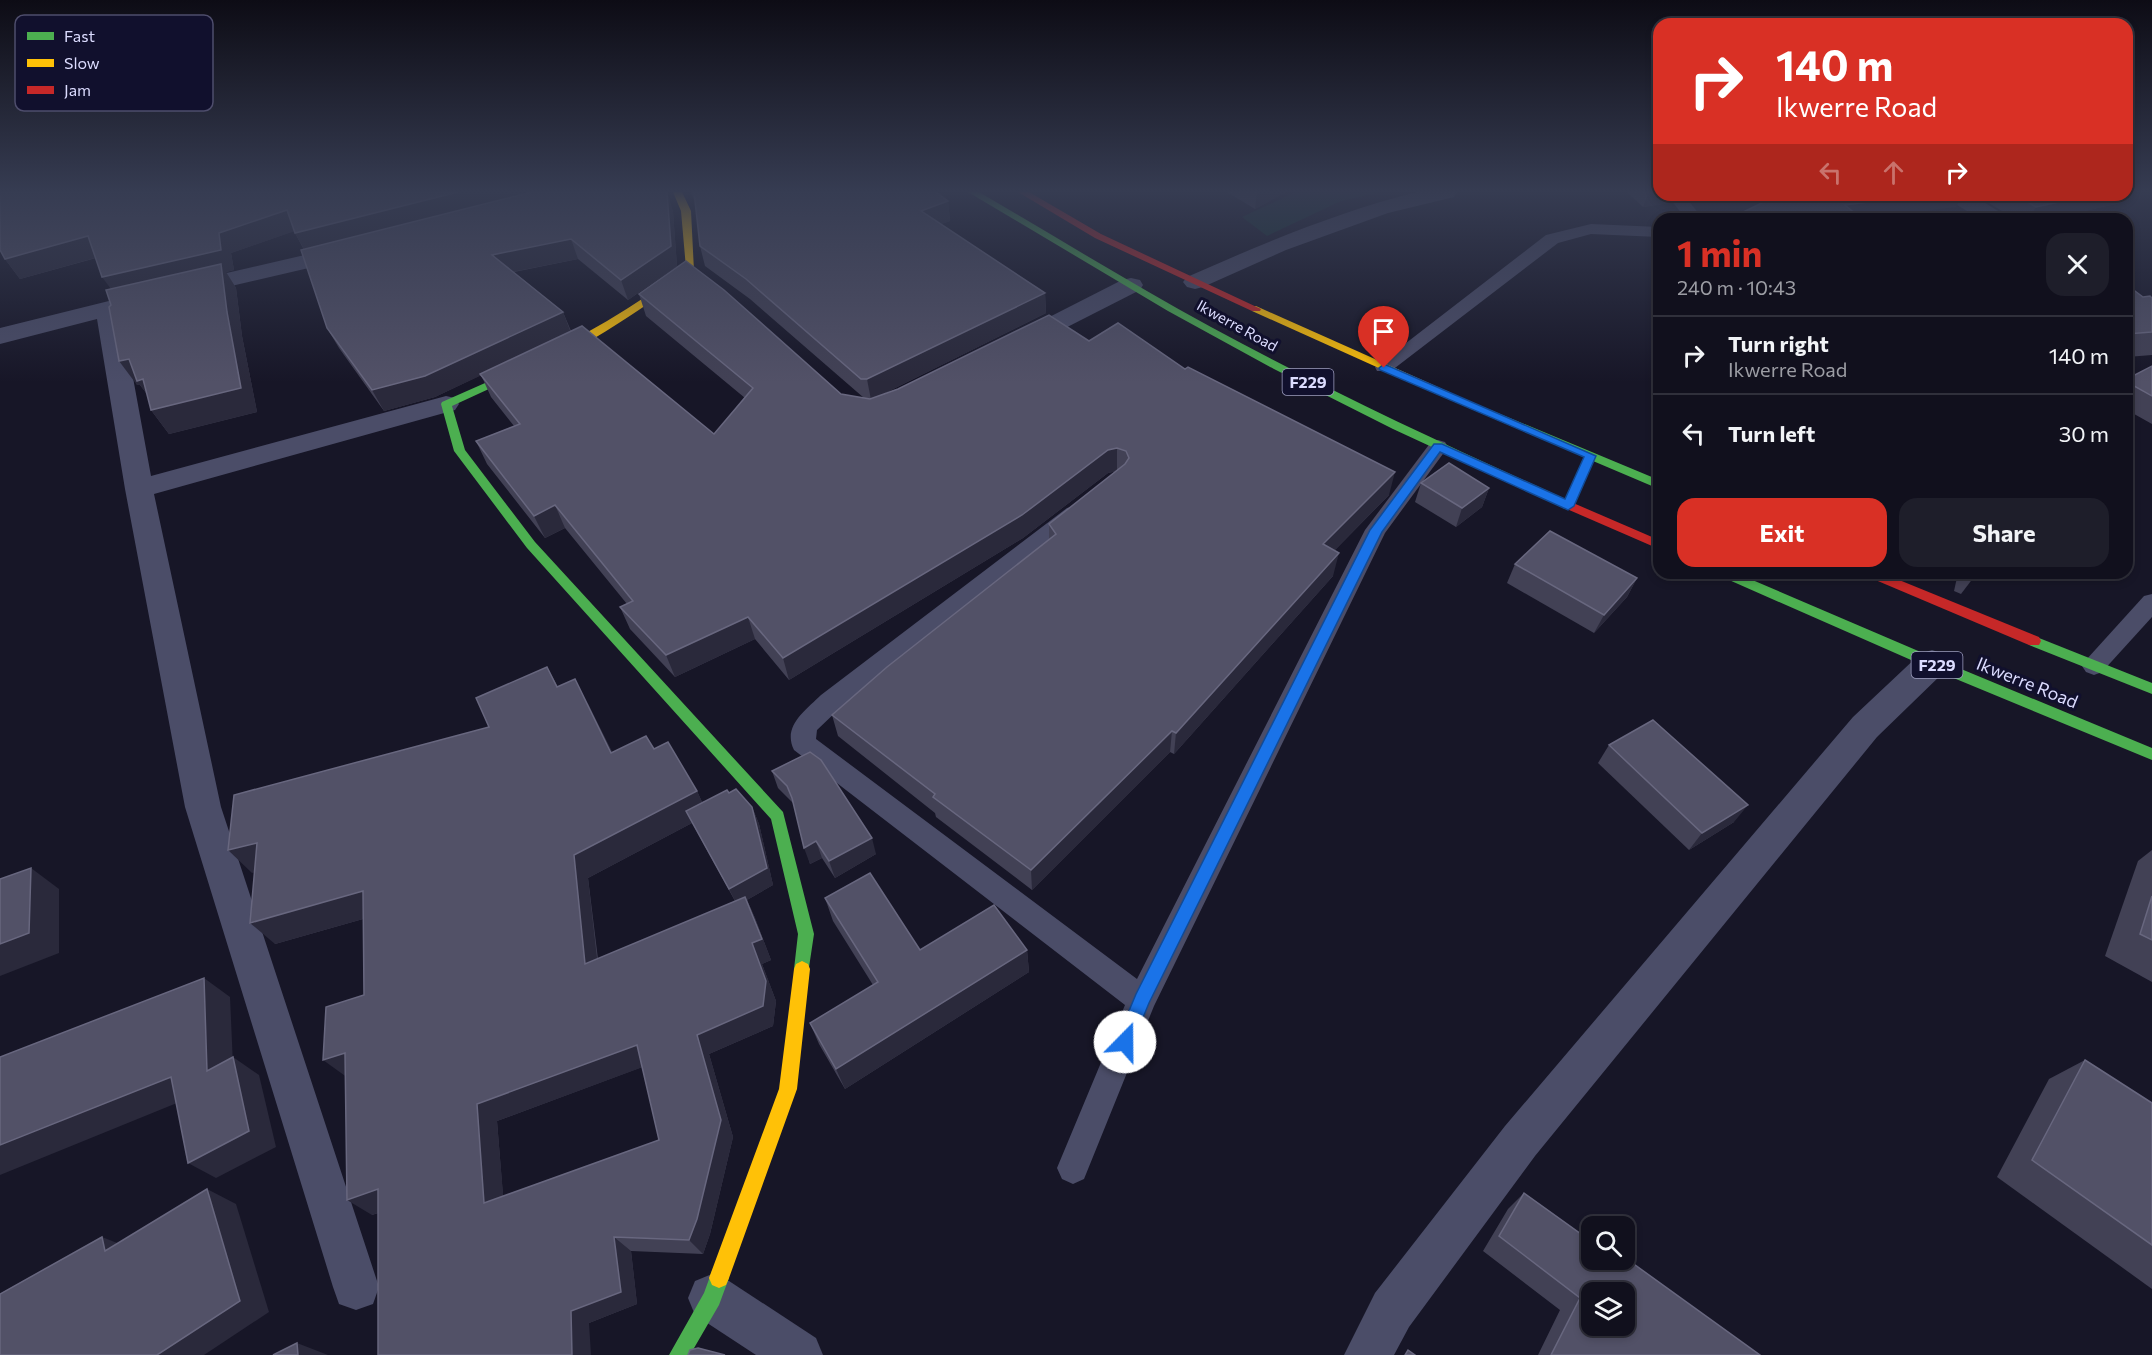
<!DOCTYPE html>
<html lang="en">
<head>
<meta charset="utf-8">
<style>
	:root { --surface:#11101d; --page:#1e1e2a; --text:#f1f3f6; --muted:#9c9da4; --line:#30303b; --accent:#d93025 }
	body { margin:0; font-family:Commissioner,sans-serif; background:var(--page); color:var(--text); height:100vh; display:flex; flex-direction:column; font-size:22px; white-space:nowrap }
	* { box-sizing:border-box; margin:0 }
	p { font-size:20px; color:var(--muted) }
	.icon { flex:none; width:33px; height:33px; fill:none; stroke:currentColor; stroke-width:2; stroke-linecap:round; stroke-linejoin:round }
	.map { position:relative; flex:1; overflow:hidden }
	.sheet { position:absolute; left:1653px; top:213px; width:480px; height:366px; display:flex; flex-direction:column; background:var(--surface); border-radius:18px; box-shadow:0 3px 9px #0003,0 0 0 2px var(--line) }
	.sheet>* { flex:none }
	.hud { position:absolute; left:1653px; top:18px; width:480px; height:183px; border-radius:18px; box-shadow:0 3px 9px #0003,0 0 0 2px var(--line); background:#d93025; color:#fff; overflow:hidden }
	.controls { position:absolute; left:1581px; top:1216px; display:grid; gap:12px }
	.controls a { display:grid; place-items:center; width:54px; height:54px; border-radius:12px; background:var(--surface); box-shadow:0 3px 9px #0003,0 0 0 2px var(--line); font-size:30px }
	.pin { position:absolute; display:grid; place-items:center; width:51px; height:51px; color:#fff; margin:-62px -26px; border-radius:50% 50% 50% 0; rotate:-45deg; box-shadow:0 0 6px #0007 }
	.pin .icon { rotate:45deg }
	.me { position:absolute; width:66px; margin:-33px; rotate:22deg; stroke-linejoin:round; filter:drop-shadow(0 0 4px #0008) }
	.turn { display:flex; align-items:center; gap:21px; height:126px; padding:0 24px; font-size:27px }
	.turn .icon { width:78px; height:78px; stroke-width:2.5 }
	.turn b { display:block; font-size:42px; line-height:51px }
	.lanes { display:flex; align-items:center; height:57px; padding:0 24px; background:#0003; justify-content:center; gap:30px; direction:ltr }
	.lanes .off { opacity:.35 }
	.round { display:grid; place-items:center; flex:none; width:63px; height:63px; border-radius:18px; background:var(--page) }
	.headline { display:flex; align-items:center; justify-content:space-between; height:102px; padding:0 24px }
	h1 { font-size:36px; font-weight:700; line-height:45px; color:var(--accent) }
	.cta { display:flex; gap:12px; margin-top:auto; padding:12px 24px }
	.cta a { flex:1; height:69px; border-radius:18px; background:var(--accent); color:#fff; font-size:24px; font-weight:700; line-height:69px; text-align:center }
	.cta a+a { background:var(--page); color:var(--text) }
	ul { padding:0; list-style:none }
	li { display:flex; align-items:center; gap:18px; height:78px; padding:0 24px; border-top:2px solid var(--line) }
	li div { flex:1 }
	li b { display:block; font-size:22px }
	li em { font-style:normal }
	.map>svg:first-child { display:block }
</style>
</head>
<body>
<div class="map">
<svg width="2152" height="1355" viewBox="0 0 2152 1355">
	<rect width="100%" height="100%" fill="#171627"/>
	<path fill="#133331" d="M1296 192H1380L1341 201 1267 236 1242 217Z"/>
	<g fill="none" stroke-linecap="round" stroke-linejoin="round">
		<g fill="#4b4d68" fill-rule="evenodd">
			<path d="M1667 195H1684L1703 219H1686Z"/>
			<path d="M1591 224 1659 227V237L1591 234 1558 243 1391 371H1377L1375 367 1546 235Z"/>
			<path d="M1438 440 1445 442 1448 447 1385 533 1154 1006 1084 1179 1073 1184 1062 1179 1057 1168 1125 1005 794 750C782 726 806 710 821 695L1067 508 1075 506 1083 508 1086 513 1083 518 839 709 817 730 816 739 1137 979 1365 530 1431 442Z"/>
			<path d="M2152 594V617L2102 672 2094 675 2086 672 2082 666 2086 660 2144 596Z"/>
		</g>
		<g fill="#4b4d68" fill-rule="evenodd">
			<path d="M1417 192H1457L1454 197 1388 213 1286 250 1203 287 1195 289 1187 287 1183 282 1187 277C1262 244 1337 212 1417 192Z"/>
			<path d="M1946 195H1972L2003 214 2006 219H1980L1949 200Z"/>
			<path d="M348 245 356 247 360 252 356 257 188 296 179 294 176 289 179 284Z"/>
			<path d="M1131 278 1140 280 1143 285 1140 290 1028 347 1019 350 1010 347 1006 342 1010 337 1122 280Z"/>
			<path d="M129 296 138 298 141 303 138 308 121 312 151 476 446 396 455 398 459 404 455 410 154 494 221 807 379 1287 373 1304 356 1310 339 1304 333 1287 185 807 125 489 97 319 0 344V328Z"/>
			<path d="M1932 650 1944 654 1948 663 1944 672 1877 737 1535 1156 1409 1327 1394 1355H1344L1375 1293 1505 1126 1853 717 1920 654Z"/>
			<path d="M712 1274 729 1281 816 1338 823 1355H756L695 1315 688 1298 695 1281Z"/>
		</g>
		<g fill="#4caf50" fill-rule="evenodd">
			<path d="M968 192H979C1056 237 1132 284 1211 327 1325 389 1443 444 1561 497L1563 500 1557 504 1553 503 1393 429 1274 369 1168 311Z"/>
			<path d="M526 365 530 366V370L452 406 465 450 535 542 783 812 814 934 808 974 802 977 796 974 794 969 798 934 771 819 527 548 454 451 441 404 442 402Z"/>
			<path d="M1445 391 1659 480V489L1593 461 1572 509H1564L1562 506 1584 457 1441 396V392Z"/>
			<path d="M1718 573H1736L1937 659 2152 748V760L1927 667 1720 576Z"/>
			<path d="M2034 636 2152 683V694L2029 645 2027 641 2029 637Z"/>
			<path d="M719 1268 726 1271 729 1278 719 1305 690 1355H669L704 1293 712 1271Z"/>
		</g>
		<g fill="#ffc107" fill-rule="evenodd">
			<path d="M673 192H682L691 211 694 271C670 290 548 375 522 370V366C580 338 635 307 686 268L681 211Z"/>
			<path d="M1256 306 1449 392 1450 394 1445 397 1441 396 1252 311V307Z"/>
			<path d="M802 961 808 964 810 969 797 1089 729 1278 726 1285 719 1288 712 1285 709 1278 779 1089 794 969 796 964Z"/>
		</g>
		<g fill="#c62828" fill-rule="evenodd">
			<path d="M1018 192H1029L1101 234 1261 309 1260 311H1252L1095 238Z"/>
			<path d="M1557 496 1659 540V549L1553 503 1551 500 1553 497Z"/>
			<path d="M1864 573H1882L2039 637 2041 641 2039 645H2029L1866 576Z"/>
		</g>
	</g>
	<g fill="#424155" fill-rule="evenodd">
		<path d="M667 192 673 212 677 266 628 300 578 259 514 272 563 312 571 331 714 434 745 398 646 316 639 294 841 394 864 398 750 299 705 266 700 246 695 202 691 192H936L948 201 950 221 941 224 1045 293 1046 313 875 398 1089 341 1185 369 1389 495 1334 551 1333 576 1174 754 1170 752 1032 890 936 817 935 813 838 736 832 715 1049 540V524L1117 471 1108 473 1023 538 789 680 755 639 675 677 630 629 620 607 627 604 565 528 545 538 487 464 476 441 514 426 491 397 481 375 435 397 384 411 339 348 327 328 304 250 294 231 231 253 234 270 226 272 236 288 242 336 257 412 169 434 151 410 147 394 140 385H137L111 305V289L96 258 20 279 5 259Z"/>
		<path d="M1227 192H1286L1255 209Z"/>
		<path d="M1627 192H1659V195H1674L1670 203 1643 207Z"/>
		<path d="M1686 195H1721L1691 200Z"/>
		<path d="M1976 195H2126L2120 203 2050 219H2015Z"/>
		<path d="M2127 285 2143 297 2152 298V355L2127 357Z"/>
		<path d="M2152 366V424L2127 410V379Z"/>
		<path d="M1421 483 1489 488 1482 507 1456 527 1415 502Z"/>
		<path d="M1515 564 1637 578 1627 597 1594 633 1507 583Z"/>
		<path d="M1958 573H1977L1961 594 1954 591Z"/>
		<path d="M547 667 558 687 588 704 612 752 654 749 697 791 702 802 729 793 752 807 759 824 773 885 747 900 755 918 771 960 762 964 776 1001 773 1026 709 1054 733 1137 710 1234 703 1254 631 1251 637 1304 589 1323 378 1213 372 1215 364 995 363 919 275 944 254 872 252 873 489 727ZM692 823 735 901 598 959 588 878ZM642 1067 659 1140 503 1196 497 1121Z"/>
		<path d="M1609 745 1734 822 1689 850 1598 763Z"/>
		<path d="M772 771 876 854 835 878 822 858 810 864 795 808 793 803 778 788Z"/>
		<path d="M2152 850V982L2105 956 2138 861Z"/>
		<path d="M825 898 920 950H1027L1029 972 845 1089 819 1044 810 1023 873 985 833 921Z"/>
		<path d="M2085 1060 2152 1103V1289L1997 1177 2049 1079Z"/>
		<path d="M1524 1193 1592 1260 1760 1355H1538L1560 1310 1483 1251 1508 1209Z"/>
	</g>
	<g fill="#2a293b">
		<path d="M458 192H543L306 253 295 233Z"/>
		<path d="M667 192 673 212 677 266 628 300 621 280Z"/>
		<path d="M1257 192H1286L1255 209Z"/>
		<path d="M1649 192H1659V195H1674L1670 203 1643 207Z"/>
		<path d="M1693 195H1721L1691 200Z"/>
		<path d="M1922 195H1963L1956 207 1861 219 1845 205Z"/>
		<path d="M2091 195H2126L2120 203 2050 219H2028L2036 207Z"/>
		<path d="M948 201 950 221 923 231 921 211Z"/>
		<path d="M287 210 298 230 231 253 234 270 226 272 236 288 242 336 257 412 169 434 151 410 241 388 117 297 102 277 219 233Z"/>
		<path d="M88 236 102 256 20 279 5 259Z"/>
		<path d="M571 239 578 259 501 274 492 255Z"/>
		<path d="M1045 293 1046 313 871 400 867 379Z"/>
		<path d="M563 312 571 333 435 397 384 411 372 390Z"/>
		<path d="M129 359 146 383 155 405 140 385H137L119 361Z"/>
		<path d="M1117 448V471L1108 473 1023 538 789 680 783 658 1108 450Z"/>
		<path d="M1395 472 1389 495 1318 567 1323 544Z"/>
		<path d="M1489 488 1482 507 1456 527 1462 508Z"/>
		<path d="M555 505 565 528 545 538 534 516Z"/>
		<path d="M1339 553 1333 576 1174 754 1176 733Z"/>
		<path d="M1637 578 1627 597 1594 633 1604 615Z"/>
		<path d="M748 617 755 639 675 677 666 655Z"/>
		<path d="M575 679 588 704 624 776 611 753Z"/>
		<path d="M1172 731 1170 752 1032 890 1031 870Z"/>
		<path d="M697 791 708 815 686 811 692 823 588 878 600 985 585 964 574 855Z"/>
		<path d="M1748 805 1734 822 1689 850 1702 833Z"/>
		<path d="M752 807 759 824 773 885 747 900 755 918 771 960 762 964 776 1001 773 1026 709 1054 733 1137 710 1234 703 1254 689 1240 697 1035 737 905 729 889Z"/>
		<path d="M872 838 876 854 835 878 829 861Z"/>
		<path d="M816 841 822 858 810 864 804 848Z"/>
		<path d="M257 843 280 865 252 873 228 850Z"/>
		<path d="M31 868 59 889V953L0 976V944Z"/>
		<path d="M363 891 384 913 275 944 250 923Z"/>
		<path d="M1027 950 1029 972 845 1089 836 1069Z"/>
		<path d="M204 978 230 997 234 1088 207 1071Z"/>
		<path d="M637 1045 651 1064 497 1121 505 1218 484 1203 477 1104Z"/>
		<path d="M345 1053 348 1078 323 1060Z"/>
		<path d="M233 1057 259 1075 276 1147 216 1178 188 1163Z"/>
		<path d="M171 1077 199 1094 0 1175V1145Z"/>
		<path d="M207 1189 236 1204 269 1312 204 1355H157Z"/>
		<path d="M378 1189 402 1204 372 1215 347 1200Z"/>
		<path d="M102 1237 135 1250 105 1251Z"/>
		<path d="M614 1237 631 1251 637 1304 589 1323 591 1355H572L571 1311Z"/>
		<path d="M297 1343 328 1355H298Z"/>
	</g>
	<g fill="#525167" stroke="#68677f" stroke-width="1.5" fill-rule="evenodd">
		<path d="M0 192H458L295 233 287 210 219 233 221 250 102 277 88 236 5 259 0 250Z"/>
		<path d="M532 192H667L671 246 621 280 571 239 492 255 563 312 425 376 372 390 327 328 301 250Z"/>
		<path d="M694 192H936L948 201 921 211 1045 293 867 379H861L746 279 700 246Z"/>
		<path d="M1778 195H1922L1845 205 1862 219H1729Z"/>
		<path d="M2016 195H2091L2036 207Z"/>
		<path d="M686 261 724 290 841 394 870 399 898 389 1049 315 1089 341 1118 323 1185 369 1188 367 1395 472 1323 544 1339 553 1176 733 1172 731 1031 870 933 797 935 794 832 715 887 667 1056 534 1049 524 1125 464 1129 458 1126 451 1117 448 1108 450 1022 515 783 658 748 617 666 655 620 607 633 601 555 505 534 516 476 441 520 424 480 374 582 326 714 434 753 388 639 294Z"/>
		<path d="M221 264 227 312 241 388 151 410 143 379 137 381 129 359 119 361 109 307 111 305 106 290Z"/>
		<path d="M2127 285 2143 297 2150 296 2152 298V332L2127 334Z"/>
		<path d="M2152 366V396L2127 382V379Z"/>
		<path d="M1449 463 1489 488 1462 508 1421 483Z"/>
		<path d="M1550 531 1637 578 1604 615 1515 564Z"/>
		<path d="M1968 573H1977L1974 578 1967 575Z"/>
		<path d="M547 667 557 687 575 679 611 753 646 736 654 749 668 742 697 791 574 855 585 964 745 897 762 939 752 943 766 981 763 1006 697 1035 721 1120 697 1219 689 1240 614 1237 621 1292 571 1311 572 1355H378V1189L347 1200 345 1053 323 1060 326 1007 364 995 363 891 250 923 257 843 228 850 234 795 489 727 476 698ZM637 1045 659 1140 484 1203 477 1104Z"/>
		<path d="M1653 720 1748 805 1702 833 1609 745Z"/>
		<path d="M810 752 821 760 872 838 829 861 816 841 804 848 792 798 787 786 772 771Z"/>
		<path d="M736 789 752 807 767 868 729 889 686 811 727 790 729 793Z"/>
		<path d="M31 868 29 933 0 944V879Z"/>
		<path d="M870 873 920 950 994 905 1027 950 836 1069 810 1023 878 982 825 898Z"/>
		<path d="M2152 896V940L2140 934Z"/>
		<path d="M204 978 207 1071 233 1057 249 1131 188 1163 171 1077 0 1145V1057Z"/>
		<path d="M2085 1060 2152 1103V1245L2032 1160Z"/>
		<path d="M207 1189 240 1301 157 1355H0V1294L102 1237 105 1251Z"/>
		<path d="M1524 1193 1592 1242V1260H1624V1257L1760 1355H1551L1580 1298 1499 1236ZM1592 1293H1624V1326H1592Z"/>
		<path d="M297 1343 298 1355H273Z"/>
		<path d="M698 1348 725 1355H688L690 1350Z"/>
		<path d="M1408 1350 1415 1355H1405Z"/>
	</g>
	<linearGradient id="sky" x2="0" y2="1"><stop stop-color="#0d0c15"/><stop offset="0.5" stop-color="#363c52"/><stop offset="1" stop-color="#363c52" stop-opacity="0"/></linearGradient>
	<rect width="2152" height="382" fill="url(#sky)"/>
	<path fill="#1a73e8" stroke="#114b97" stroke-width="1.5" d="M1384 364 1596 456 1574 506 1568 510 1440 452 1382 532 1149 1003 1131 1047 1125 1050 1119 1047 1116 1042 1136 994 1370 530 1434 444H1442L1565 499 1584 457 1380 370 1379 368Z"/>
	<g text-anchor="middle" stroke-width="6" stroke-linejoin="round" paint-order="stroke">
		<g font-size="15" fill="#dcdcff" stroke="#11102d">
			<text transform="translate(1237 326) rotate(29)" y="5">Ikwerre Road</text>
		</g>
		<g fill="#11102d" stroke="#9f9fc0" stroke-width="1.5">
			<rect x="1282.5" y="369" width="51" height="26" rx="4.5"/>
			<rect x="1911.5" y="652" width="51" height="26" rx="4.5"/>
		</g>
		<g font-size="16" font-weight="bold" fill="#dcdcff">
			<text x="1308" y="388">F229</text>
			<text x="1937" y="671">F229</text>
		</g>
		<g font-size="18" fill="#dcdcff" stroke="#11102d">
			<text transform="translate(2027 683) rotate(22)" y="6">Ikwerre Road</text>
		</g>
	</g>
	<rect x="15" y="15" width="198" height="96" rx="9" fill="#11102d" stroke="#4e4d6c" stroke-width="1.5"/>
	<rect x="27" y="32" width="27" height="8" fill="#4caf50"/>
	<rect x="27" y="59" width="27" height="8" fill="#ffc107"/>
	<rect x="27" y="86" width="27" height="8" fill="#c62828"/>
	<g font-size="16" fill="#dcdcff">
		<text x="64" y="42">Fast</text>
		<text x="64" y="69">Slow</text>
		<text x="64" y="96">Jam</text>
	</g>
</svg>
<div class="controls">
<a><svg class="icon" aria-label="search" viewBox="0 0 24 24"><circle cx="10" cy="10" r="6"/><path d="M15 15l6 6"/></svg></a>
<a><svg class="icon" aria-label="layers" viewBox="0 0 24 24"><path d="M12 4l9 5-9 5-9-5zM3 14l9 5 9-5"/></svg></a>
</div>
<div class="pin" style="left:1384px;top:368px;background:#d93025"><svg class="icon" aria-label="arrive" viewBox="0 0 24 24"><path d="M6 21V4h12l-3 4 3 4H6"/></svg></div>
<svg class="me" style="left:1125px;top:1042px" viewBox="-20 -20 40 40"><circle r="19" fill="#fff"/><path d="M0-13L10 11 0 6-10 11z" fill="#1a73e8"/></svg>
<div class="hud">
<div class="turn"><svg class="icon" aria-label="right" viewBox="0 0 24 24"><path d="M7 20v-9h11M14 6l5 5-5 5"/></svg><div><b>140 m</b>Ikwerre Road</div></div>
<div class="lanes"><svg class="icon off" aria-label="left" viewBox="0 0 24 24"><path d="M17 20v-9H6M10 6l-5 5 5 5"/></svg><svg class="icon off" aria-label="ahead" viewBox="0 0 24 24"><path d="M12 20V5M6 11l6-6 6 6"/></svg><svg class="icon" aria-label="right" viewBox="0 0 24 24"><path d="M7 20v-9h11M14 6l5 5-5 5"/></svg></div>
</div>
<section class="sheet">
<div class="headline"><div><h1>1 min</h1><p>240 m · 10:43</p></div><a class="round"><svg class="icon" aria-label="close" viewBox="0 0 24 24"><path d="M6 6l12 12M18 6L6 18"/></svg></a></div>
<ul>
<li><svg class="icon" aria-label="right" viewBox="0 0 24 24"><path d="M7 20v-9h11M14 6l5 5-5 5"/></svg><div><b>Turn right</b><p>Ikwerre Road</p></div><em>140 m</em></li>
<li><svg class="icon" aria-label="left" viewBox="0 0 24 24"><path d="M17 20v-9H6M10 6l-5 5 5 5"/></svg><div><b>Turn left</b></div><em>30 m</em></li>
</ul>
<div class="cta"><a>Exit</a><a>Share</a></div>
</section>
</div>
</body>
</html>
